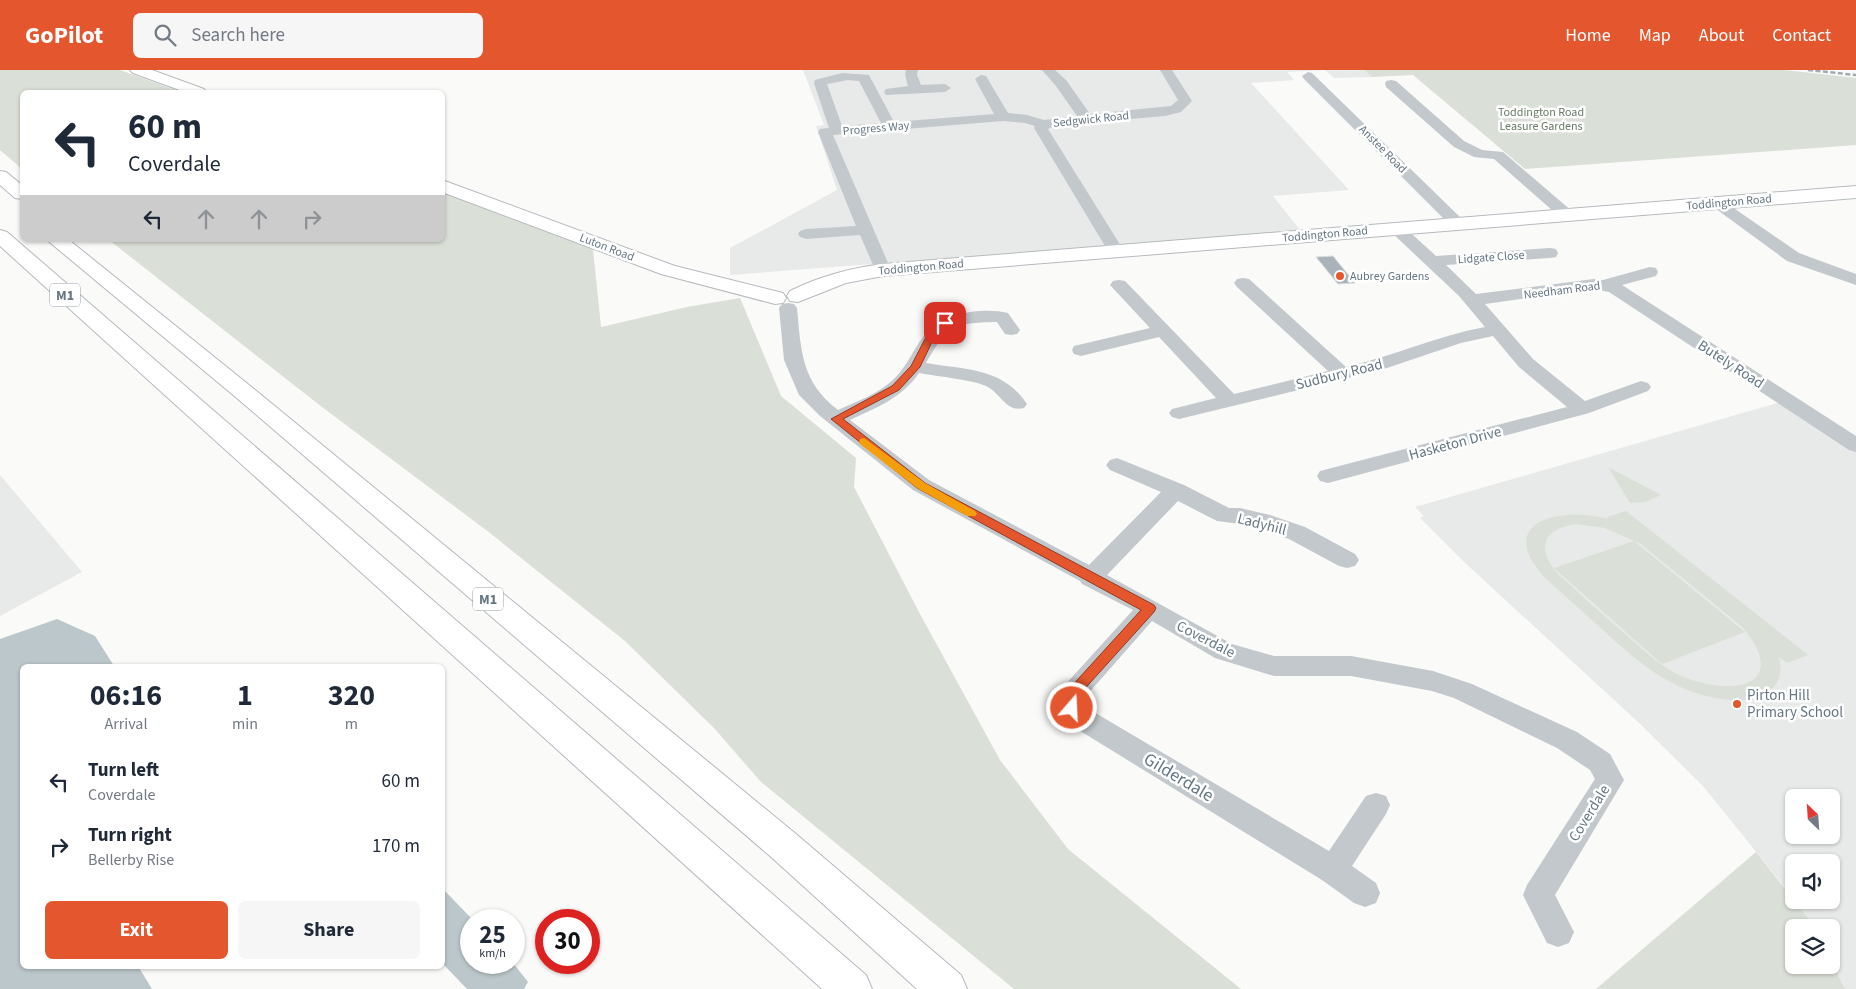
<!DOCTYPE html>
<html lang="en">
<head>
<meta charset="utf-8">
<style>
	:root { --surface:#fff; --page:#f6f6f7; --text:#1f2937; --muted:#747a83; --accent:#e4572e }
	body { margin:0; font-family:"Source Sans 3",sans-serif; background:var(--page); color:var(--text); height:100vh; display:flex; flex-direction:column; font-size:19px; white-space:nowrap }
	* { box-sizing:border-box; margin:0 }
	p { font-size:16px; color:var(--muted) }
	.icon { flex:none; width:28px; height:28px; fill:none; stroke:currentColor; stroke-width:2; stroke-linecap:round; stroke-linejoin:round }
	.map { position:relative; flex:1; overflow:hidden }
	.details { position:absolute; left:20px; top:594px; width:425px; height:305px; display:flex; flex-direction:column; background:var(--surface); border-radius:8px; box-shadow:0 1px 4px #0004 }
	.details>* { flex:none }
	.hud { position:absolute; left:20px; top:20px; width:425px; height:152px; border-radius:8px; box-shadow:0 1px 4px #0004; background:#fff; color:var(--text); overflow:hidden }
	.needle { width:32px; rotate:335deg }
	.tools { position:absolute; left:1785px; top:719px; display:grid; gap:10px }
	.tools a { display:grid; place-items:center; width:55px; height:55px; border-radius:8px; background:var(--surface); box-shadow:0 1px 4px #0004; font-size:25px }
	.speed { position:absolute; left:460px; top:839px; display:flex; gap:10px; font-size:25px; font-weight:700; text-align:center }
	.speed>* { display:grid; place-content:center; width:65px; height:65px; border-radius:50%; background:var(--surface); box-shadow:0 1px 4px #0004; line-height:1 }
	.speed small { font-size:12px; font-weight:400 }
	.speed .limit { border:8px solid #d22; background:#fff; color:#111 }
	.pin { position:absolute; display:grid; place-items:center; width:42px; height:42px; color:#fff; margin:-21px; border-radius:10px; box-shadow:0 2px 8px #0006 }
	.me { position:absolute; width:55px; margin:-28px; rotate:19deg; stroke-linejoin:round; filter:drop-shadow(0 0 4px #0008) }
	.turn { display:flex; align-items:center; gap:18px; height:105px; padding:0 25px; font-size:22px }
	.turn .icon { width:65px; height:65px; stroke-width:2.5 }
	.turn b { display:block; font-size:35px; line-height:42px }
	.lanes { display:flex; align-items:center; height:48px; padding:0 25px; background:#0003; justify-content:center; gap:25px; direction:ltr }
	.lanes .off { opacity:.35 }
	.eta { display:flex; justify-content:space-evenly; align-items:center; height:85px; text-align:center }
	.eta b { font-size:30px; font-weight:700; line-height:35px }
	.button { display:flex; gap:10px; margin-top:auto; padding:10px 25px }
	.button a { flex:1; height:58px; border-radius:8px; background:var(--accent); color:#fff; font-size:20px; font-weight:700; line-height:58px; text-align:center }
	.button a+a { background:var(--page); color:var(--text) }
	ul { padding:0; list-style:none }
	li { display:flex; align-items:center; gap:15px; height:65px; padding:0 25px }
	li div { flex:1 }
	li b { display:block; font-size:19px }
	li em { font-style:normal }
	header { display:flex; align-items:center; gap:30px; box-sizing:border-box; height:70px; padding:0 25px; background:var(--accent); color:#fff }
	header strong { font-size:24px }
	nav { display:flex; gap:28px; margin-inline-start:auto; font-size:18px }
	.search { width:350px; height:45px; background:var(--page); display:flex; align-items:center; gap:12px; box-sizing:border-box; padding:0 18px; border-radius:8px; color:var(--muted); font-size:19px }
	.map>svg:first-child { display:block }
</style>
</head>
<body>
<header>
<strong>GoPilot</strong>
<div class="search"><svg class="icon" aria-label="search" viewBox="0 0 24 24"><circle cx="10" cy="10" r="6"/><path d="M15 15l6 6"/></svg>Search here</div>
<nav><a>Home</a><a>Map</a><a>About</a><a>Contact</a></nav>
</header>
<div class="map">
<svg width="1856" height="919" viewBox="0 0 1856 919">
	<rect width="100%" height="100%" fill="#fafaf8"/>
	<g fill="#e8e9e9" fill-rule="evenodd">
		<path d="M803 0H1364L1372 7 1334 8 1325 0 1287 2 1294 10 1251 13 1349 120 1273 126 1301 161 730 205V178L837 120 816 56 824 55Z"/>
		<path d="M1781 332 1856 380V919H1845L1831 890V858L1815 857 1794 830H1831V792H1794V829L1703 716 1637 651 1463 491 1420 448 1424 446 1415 437ZM1794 728H1831V765H1794Z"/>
		<path d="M0 405 82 502 0 546Z"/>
	</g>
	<g fill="#dadfd7" fill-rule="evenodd">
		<path d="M0 0H120L181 22H22V99L0 80Z"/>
		<path d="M1364 0H1785L1856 8V75L1525 99 1413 5 1372 7Z"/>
		<path d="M443 122 593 179 601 257 687 237 740 228 781 326 856 388 854 417 920 544 1000 690 1068 779 1241 919H1014L761 712 714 658 625 571 490 463 322 337 109 170H442Z"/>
		<path d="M1608 397 1661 425 1645 432 1630 433Z"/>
		<path d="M1626 441 1808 585 1787 593 1779 587C1783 603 1779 617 1763 625 1751 631 1736 631 1722 629 1672 622 1639 593 1603 560 1583 542 1563 524 1543 506 1494 449 1564 437 1608 449L1607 447ZM1576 454 1605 458 1641 474 1740 555C1763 578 1776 614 1730 616 1712 617 1691 611 1675 603 1656 593 1640 577 1624 563 1602 544 1581 525 1559 505 1536 480 1541 459 1576 454Z"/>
		<path d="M1634 471 1745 562 1662 594 1554 498Z"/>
		<path d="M1756 782 1815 857 1794 858V895H1831V890L1845 919H1596Z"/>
	</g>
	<g fill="#bbc7cb">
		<path d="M57 549 95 566 114 596H22V896H138L152 919H0V569Z"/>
		<path d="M442 818 473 850 471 892 513 893 528 912 524 919H467L443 894Z"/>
	</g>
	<path fill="#aab3b9" stroke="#dcdcda" d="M1333 186 1355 213 1338 214 1316 187Z"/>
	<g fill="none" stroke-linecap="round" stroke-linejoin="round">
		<g stroke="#b5babe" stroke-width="2">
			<g id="major">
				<path d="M130 0H152L204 19 206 22H185L133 3Z"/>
				<path d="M442 110 675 196 783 223 786 228 783 233 775 234 661 204 442 122Z"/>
				<path d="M1856 116V128L883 206 846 213 798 232 790 231 787 226 790 221C820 206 851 198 883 194Z"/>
			</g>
		</g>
		<g stroke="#b4b9bd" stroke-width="2">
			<g id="highway">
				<path d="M0 101 6 102 22 115V129L15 128 0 115Z"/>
				<path d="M0 160 7 162 866 905 872 919H822L0 176Z"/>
				<path d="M47 170H69L254 319 796 764 961 905 967 919H917L770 786 238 329Z"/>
			</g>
		</g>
		<g fill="#c3c8cc" fill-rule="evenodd">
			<path d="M906 0H918L917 5 921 15 945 14 951 18 945 22 886 25 884 22 886 19 908 16 905 5Z"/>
			<path d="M1042 0H1055L1066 10 1090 44 1171 36 1178 30 1160 0H1172L1192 31 1181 42 1165 46 1054 56 1048 59 1124 181 1122 184H1110L1108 181 1034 58 1035 56 1025 53 1003 51 833 65 891 200 889 204H877L860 165 806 169 800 167 798 164 800 161 806 159 856 156 818 62 820 59 829 58 814 13 815 10 842 3 869 5 894 52 994 44 975 9 981 5 986 6 1008 43 1027 45 1044 50 1077 46 1056 16ZM848 10 859 11 881 53 842 56 827 14Z"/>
			<path d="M1308 2 1312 3 1463 150 1465 153 1463 156H1451L1304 9 1302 6Z"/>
			<path d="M1391 10 1396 11 1464 71 1482 80 1503 82 1573 142 1575 145 1573 148H1561L1494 89 1474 87 1454 77 1386 17 1385 14 1386 11Z"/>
			<path d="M1717 128 1722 130 1799 183 1856 204V215L1787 191 1712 136 1709 133 1712 130Z"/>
			<path d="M1396 153 1402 155 1436 186 1550 178 1556 179 1558 183 1556 187 1550 188 1446 195 1476 224 1594 209 1603 210 1650 197 1656 198 1658 202 1656 206 1622 215 1856 366V382L1849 380 1609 222 1594 219 1485 234 1533 289 1585 331 1641 311 1648 313 1651 317 1648 321 1589 343 1328 413 1320 411 1317 406 1320 401 1567 337 1519 297 1493 266 1461 273 1381 300 1179 349 1172 347 1169 343 1172 339 1216 328 1159 267 1081 286 1074 284 1072 280 1074 276 1150 258 1110 215 1113 211 1119 210 1125 211 1234 324 1328 301 1237 217 1234 213 1237 209 1243 208 1249 209 1346 297C1393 286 1437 266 1485 257L1459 226 1390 161 1388 158 1390 155Z"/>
			<path d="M788 233 794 234 797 238C801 280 801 312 838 340 857 331 879 324 895 308 907 296 913 280 923 267 940 243 982 237 1008 243L1020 260 1017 264 1011 265 1005 264 997 252C953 253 948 255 926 293 966 300 1002 297 1027 334L1024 338C1006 343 1001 323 986 316 973 310 935 306 919 303 902 328 876 338 850 350L929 410 1089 495 1161 422 1110 400 1106 395 1110 390 1117 388 1184 415 1229 438H1240L1270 445 1305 457 1355 484 1359 490 1355 496 1347 498 1339 496 1289 469 1265 460 1240 454 1217 451 1178 431 1107 505 1232 574 1274 586H1351L1433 601 1472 614 1577 662 1610 684 1624 710 1555 825 1574 862 1569 873 1558 877 1547 873 1523 825 1527 815 1595 709 1590 700 1557 678 1454 628 1432 621 1351 606H1274L1215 588 1152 551 1086 626 1085 636 1087 638 1329 781 1366 726 1376 723 1386 726 1390 735 1386 744 1352 796 1376 813 1380 823 1376 833 1365 837 1354 833 1322 810 1069 654C1059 641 1056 630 1064 616L1133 540 1082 514 1080 511 913 420 820 346 799 325 784 290 779 238 782 234Z"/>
		</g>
		<use href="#major" fill="#fff" fill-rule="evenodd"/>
		<use href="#highway" fill="#fff" fill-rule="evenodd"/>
		<path stroke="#a2aab0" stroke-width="2.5" stroke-dasharray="5 2.5" stroke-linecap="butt" d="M1808 0 1856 5"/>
	</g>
	<path fill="#e4572e" stroke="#94391e" d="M942 251H949L950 253 932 272 920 297 899 320 843 349 925 413 1154 535 1156 538 1154 542 1080 624 1077 642 1072 643 1067 642 1065 638 1069 619 1141 540 917 418 831 349 892 316 911 296 925 269Z"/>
	<path fill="#f59e0b" d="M864 368 925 413 975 441 977 444 975 446H967L917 418 860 374 859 372 860 369Z"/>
	<g fill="#e4572e" stroke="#fff" stroke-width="2">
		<circle cx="1340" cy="206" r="5"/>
		<circle cx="1737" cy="634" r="5"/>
	</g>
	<g text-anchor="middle" stroke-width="5" stroke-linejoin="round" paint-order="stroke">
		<g font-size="12" fill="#687a64" stroke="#fff">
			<text x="1541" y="46">Toddington Road<tspan x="1541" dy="14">Leasure Gardens</tspan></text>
		</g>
		<g font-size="12" fill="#657683" stroke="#fff">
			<text transform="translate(1091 49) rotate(-6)" y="4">Sedgwick Road</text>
			<text transform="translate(876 58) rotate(-5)" y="4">Progress Way</text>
			<text transform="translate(1383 79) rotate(45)" y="4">Anstee Road</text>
			<text transform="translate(1729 132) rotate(-5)" y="4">Toddington Road</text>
			<text transform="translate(1325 164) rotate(-5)" y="4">Toddington Road</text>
			<text transform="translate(607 177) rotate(21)" y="4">Luton Road</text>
			<text transform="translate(1491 187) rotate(-4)" y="4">Lidgate Close</text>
			<text transform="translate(921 197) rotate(-5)" y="4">Toddington Road</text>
			<text transform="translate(1562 220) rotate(-7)" y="4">Needham Road</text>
		</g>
		<g font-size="12" fill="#657683" stroke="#fff" text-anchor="start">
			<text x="1350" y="210">Aubrey Gardens</text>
		</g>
		<g fill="#fff" stroke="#939fa8" stroke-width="1">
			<rect x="50" y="213.5" width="30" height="23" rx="4"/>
			<rect x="473" y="517.5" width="30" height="23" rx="4"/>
		</g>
		<g font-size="14" font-weight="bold" fill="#657683">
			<text x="65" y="230">M1</text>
			<text x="488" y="534">M1</text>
		</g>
		<g font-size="15" fill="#657683" stroke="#fff">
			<text transform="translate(1731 294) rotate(33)" y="5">Butely Road</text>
			<text transform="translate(1339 304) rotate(-14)" y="5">Sudbury Road</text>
			<text transform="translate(1455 373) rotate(-15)" y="5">Hasketon Drive</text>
			<text transform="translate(1262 454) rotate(14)" y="5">Ladyhill</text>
			<text transform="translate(1206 569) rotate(27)" y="5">Coverdale</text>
			<text transform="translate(1589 743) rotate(-58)" y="5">Coverdale</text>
		</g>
		<g font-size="15" fill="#657683" stroke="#fff" text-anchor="start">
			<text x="1747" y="630">Pirton Hill<tspan x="1747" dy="17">Primary School</tspan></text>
		</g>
		<g font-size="18" fill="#657683" stroke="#fff">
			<text transform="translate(1179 707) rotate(31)" y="6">Gilderdale</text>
		</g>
	</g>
</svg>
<div class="tools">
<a><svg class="needle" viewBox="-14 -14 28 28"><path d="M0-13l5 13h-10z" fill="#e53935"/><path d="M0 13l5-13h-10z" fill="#747a83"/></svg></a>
<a><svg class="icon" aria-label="sound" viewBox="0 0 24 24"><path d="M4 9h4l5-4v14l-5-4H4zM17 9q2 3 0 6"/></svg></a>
<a><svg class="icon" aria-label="layers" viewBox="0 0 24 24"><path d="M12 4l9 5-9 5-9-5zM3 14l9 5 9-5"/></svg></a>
</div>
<div class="speed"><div>25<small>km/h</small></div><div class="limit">30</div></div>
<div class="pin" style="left:945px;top:253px;background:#d93025"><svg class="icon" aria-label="arrive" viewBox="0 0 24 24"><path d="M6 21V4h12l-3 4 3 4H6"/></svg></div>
<svg class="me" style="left:1072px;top:638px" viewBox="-20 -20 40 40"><circle r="17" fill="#e4572e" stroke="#fff" stroke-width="3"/><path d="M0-11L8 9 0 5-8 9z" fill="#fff"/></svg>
<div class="hud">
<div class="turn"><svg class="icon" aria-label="left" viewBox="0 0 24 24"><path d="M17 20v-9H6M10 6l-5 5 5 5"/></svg><div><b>60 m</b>Coverdale</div></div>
<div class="lanes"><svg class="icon" aria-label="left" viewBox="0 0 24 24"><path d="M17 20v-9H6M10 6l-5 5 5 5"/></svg><svg class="icon off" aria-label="ahead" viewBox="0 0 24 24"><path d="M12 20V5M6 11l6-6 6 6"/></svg><svg class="icon off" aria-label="ahead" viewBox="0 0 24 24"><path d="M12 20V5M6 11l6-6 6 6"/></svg><svg class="icon off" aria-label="right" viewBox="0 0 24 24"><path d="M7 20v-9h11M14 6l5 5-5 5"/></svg></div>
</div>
<section class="details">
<div class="eta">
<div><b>06:16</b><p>Arrival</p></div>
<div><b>1</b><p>min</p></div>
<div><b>320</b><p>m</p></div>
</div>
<ul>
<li><svg class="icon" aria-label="left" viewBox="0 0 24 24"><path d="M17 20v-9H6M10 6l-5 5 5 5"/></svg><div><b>Turn left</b><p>Coverdale</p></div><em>60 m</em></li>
<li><svg class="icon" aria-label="right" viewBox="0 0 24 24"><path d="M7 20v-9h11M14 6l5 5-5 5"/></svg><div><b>Turn right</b><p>Bellerby Rise</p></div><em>170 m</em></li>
</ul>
<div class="button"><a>Exit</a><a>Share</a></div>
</section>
</div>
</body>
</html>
